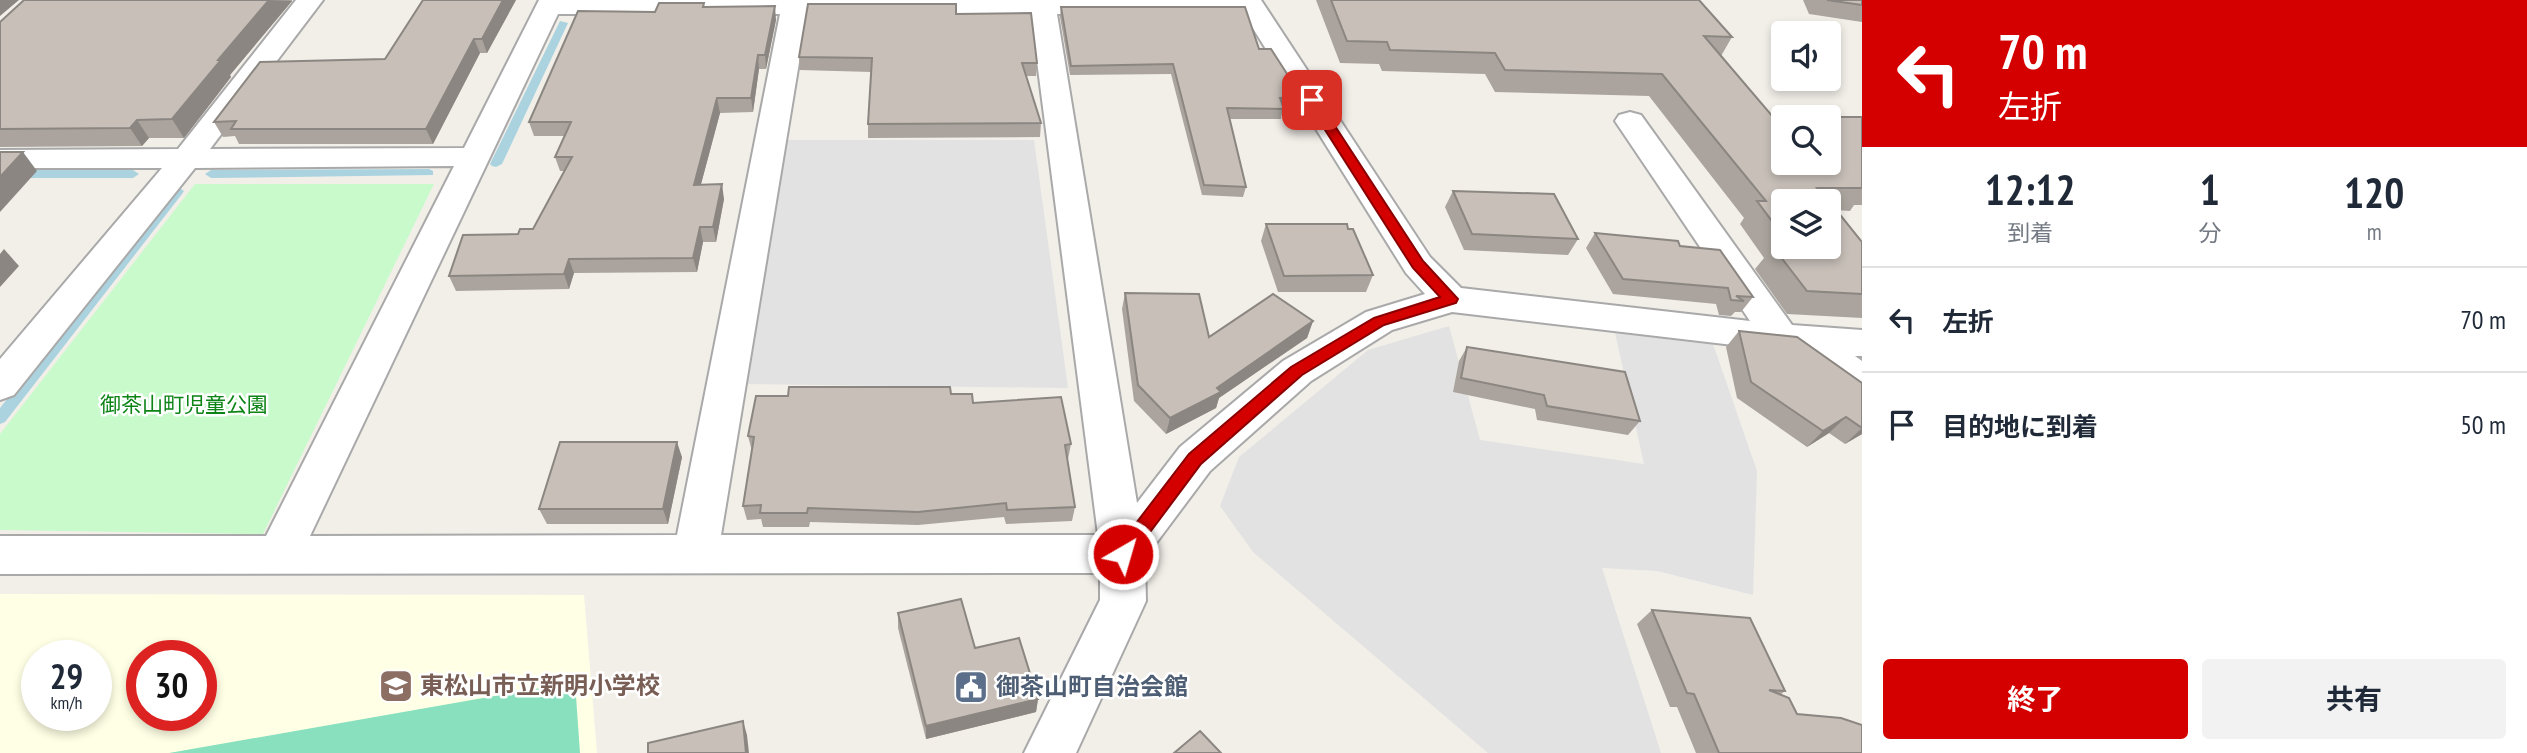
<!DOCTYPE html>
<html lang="ja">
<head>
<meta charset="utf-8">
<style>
	:root { --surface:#fff; --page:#f2f2f3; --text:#1f2937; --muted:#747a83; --line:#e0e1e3; --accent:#d40000 }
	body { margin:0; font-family:"PT Sans Narrow","Noto Sans JP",sans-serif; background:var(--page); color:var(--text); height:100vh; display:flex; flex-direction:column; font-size:26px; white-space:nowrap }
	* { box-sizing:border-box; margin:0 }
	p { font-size:23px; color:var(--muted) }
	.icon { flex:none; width:38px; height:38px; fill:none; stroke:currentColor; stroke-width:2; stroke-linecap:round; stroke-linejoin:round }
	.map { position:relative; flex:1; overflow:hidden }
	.panel { display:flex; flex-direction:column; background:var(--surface); width:665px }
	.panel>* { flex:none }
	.banner { background:#d40000; color:#fff; overflow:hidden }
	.buttons { position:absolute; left:1771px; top:21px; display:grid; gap:14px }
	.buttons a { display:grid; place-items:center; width:70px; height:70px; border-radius:7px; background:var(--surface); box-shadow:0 4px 10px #0003; font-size:35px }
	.speed { position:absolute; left:21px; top:640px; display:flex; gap:14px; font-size:35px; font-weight:700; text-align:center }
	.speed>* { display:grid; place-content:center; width:91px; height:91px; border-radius:50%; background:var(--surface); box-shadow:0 4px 10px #0003; line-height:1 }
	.speed small { font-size:18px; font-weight:400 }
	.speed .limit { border:10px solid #d22; background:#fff; color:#111 }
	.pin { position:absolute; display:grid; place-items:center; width:60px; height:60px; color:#fff; margin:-30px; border-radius:14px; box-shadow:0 4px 10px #0006 }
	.me { position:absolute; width:77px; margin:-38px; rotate:38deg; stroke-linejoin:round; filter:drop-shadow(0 0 5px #0008) }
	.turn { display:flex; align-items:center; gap:24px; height:147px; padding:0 21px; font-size:32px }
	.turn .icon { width:91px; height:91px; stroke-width:2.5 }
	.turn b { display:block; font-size:49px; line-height:60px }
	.eta { display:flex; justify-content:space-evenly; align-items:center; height:119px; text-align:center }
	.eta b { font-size:42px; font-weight:700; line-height:49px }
	.primary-button { display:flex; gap:14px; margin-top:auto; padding:14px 21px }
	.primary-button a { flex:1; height:80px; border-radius:7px; background:var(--accent); color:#fff; font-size:28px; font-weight:700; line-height:80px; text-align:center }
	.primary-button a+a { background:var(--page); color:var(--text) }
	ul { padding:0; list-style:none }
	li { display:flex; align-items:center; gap:21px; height:105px; padding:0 21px; border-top:2px solid var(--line) }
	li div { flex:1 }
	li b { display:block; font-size:26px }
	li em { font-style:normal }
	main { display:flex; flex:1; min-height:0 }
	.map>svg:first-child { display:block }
</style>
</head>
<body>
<main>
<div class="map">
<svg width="1862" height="753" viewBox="0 0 1862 753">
	<rect width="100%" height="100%" fill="#f2efe9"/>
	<path fill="#ffffe5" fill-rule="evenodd" d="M0 594 584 595 597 753H0ZM37 656H96V716H37ZM142 656H201V716H142Z"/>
	<path fill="#c8facc" d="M195 184H434L263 534 0 530V434Z"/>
	<path fill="#88e0be" d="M575 682 580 753H169Z"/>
	<g fill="#e2e2e2">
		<path d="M785 140H1034L1068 388 746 384Z"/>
		<path d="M1449 326 1480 440 1644 464 1614 328 1713 344 1757 471 1753 595 1657 571 1602 568 1661 753H1488L1253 552 1220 506 1239 457 1368 350Z"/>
	</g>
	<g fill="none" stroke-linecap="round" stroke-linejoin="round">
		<g fill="#aad3df" fill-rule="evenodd">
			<path d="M560 21 568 23 502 164 496 167 492 166 490 164Z"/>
			<path d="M429 169 433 171V175L211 178 205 174 211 170Z"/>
			<path d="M0 170H133L139 174 133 178H0Z"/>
			<path d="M178 187 184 191 182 194 5 422 0 424V408L174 188Z"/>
		</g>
		<g stroke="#a9a9a9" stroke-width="4">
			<path id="minor" d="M296 0H323L210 149 464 148 539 0H1261L1430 257 1461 288 1750 321 1615 121 1619 115 1630 112 1641 115 1792 325 1862 330V356H1855L1862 361V395C1838 388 1819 370 1802 353L1452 312 1392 330 1311 381 1210 471 1145 558 1146 601 1076 753H1024L1100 600V573L0 574V536H266L454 166 195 168 14 395 0 400V359L162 168H0V150L178 149ZM558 14H780L677 535 310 536ZM807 14H1031L1098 535H721ZM1057 14H1244L1406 273 1425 294 1366 312 1283 361 1180 447 1137 503Z"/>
		</g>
		<use href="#minor" fill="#fff" fill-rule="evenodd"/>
	</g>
	<g fill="#aba49e" fill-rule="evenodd">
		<path d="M24 0H292V1L230 75 231 77 184 138H149L142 146 0 147V22Z"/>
		<path d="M516 0 487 53H480L433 144H239L235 136 223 137 214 122 385 59Z"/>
		<path d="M1316 0H1699L1732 37 1721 56 1773 117H1862V205H1854L1850 211 1836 210 1862 242V318L1787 314 1755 269 1764 258 1740 224 1744 218 1649 96 1495 92 1485 74 1382 71 1379 64 1340 63ZM1783 201 1829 247H1783Z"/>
		<path d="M1803 0H1862V22L1809 14Z"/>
		<path d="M705 7 776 20 766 69H759L753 112 720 113 701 184 724 199 716 242H703L697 272 574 273 569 289 456 291 449 276 518 234 533 229 564 171H560L555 157 564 136H534L529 122 655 12Z"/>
		<path d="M1061 7 1259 49 1302 97 1299 108H1283L1281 119H1229L1246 187 1243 197 1202 195 1171 74 1070 75 1060 17Z"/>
		<path d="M956 14 1037 63 1036 76H1026L1041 123 1040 137 868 138V124L871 72 800 70 799 57Z"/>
		<path d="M1453 191 1578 239 1568 255 1464 250 1445 207Z"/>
		<path d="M1266 224 1348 229 1373 275 1366 292H1278L1261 241Z"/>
		<path d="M1595 233 1680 246 1753 297 1741 312H1735L1731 316 1719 315 1716 304 1613 294 1586 248Z"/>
		<path d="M1125 293 1209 337 1313 321 1307 338 1219 398 1216 408 1166 434 1134 401 1122 309Z"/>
		<path d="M1739 331 1862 383V434L1845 444 1829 433 1807 447 1737 398 1726 347Z"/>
		<path d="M1467 347 1640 421 1628 435 1537 420 1535 409 1453 392 1459 361Z"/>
		<path d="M951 394 1071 444 1068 459H1067L1075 507 1072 521 1006 524 1004 517 918 525 810 522 809 527H763L761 519 747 520 743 506 752 451 748 436 788 396Z"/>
		<path d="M682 457 668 524H547L539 509Z"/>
		<path d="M1652 610 1785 691 1780 695 1797 714 1862 753H1696L1677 707H1670L1637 624Z"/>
		<path d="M898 613 975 648 1038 699 1036 712 926 739 898 628Z"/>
	</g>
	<g fill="#8b8681">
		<path d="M0 0H19L0 16Z"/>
		<path d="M269 0 292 1 230 75 231 77 184 138 172 119 218 60Z"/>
		<path d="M503 0H516L487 53 482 39Z"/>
		<path d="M775 6 776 20 766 69 765 55Z"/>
		<path d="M474 39 480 53 433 144 426 129Z"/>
		<path d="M758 55 759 69 753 112 751 98Z"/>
		<path d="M717 98 720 113 697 199 694 185Z"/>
		<path d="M137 120 149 138 142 146 130 128Z"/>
		<path d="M23 152 37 171 0 212V177Z"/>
		<path d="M722 184 724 199 716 242 713 227Z"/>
		<path d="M700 227 703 242 697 272 693 258Z"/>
		<path d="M4 249 19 266 0 287V254Z"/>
		<path d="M569 259 574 273 569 289 564 274Z"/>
		<path d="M1313 321 1307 338 1219 398 1216 408 1166 434 1170 418Z"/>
		<path d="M1846 417 1829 433 1807 447 1823 431Z"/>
		<path d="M1862 428V434L1845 444Z"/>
		<path d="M677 442 682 457 668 524 663 509Z"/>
		<path d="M1038 699 1036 712 926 739V726Z"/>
		<path d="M743 721 747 735 749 753H746Z"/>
	</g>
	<g fill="#c7bfb8" stroke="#8b8681" stroke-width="2" fill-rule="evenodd">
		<path d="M24 0H269L218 60H221L172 119 137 120 130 128 0 129V22Z"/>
		<path d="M423 0H503L482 39H474L426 129H231L236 121 214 122 260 62 385 59Z"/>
		<path d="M1331 0H1699L1732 37 1704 36 1773 117H1862V188H1817L1829 201H1783V236L1757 201H1766L1662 74 1505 70 1495 53 1390 50 1387 42 1347 41ZM1783 117H1829V163H1783Z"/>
		<path d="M1827 0H1862V5Z"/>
		<path d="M659 3H704L703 7 775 6 765 55H758L751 98H717L694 185 722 184 713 227H700L693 258 569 259 564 274 449 276 463 235 518 234 520 229H533L572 157H555L571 122H529L578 11 655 12Z"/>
		<path d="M808 4H956V14L1031 13 1037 63H1022L1041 123 868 124 872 58 799 57Z"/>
		<path d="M1061 7H1245L1259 49H1271L1302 97 1280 98 1284 109 1227 108 1246 187 1204 185 1173 64 1071 66Z"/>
		<path d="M0 152H23L0 177Z"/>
		<path d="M1453 191 1554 194 1578 239 1472 234Z"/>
		<path d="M1829 201 1862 242V294L1807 291 1773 247 1792 249 1791 247H1829Z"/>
		<path d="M1266 224H1347L1348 229H1353L1373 275 1284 276Z"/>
		<path d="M1595 233 1678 241 1680 246 1720 250 1753 297 1736 296 1744 301 1731 300 1728 288 1623 279Z"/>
		<path d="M1125 293 1199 294 1209 337 1273 294 1313 321 1217 388 1221 392 1170 418 1138 385Z"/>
		<path d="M1739 331 1797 337 1862 383V428L1846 417 1823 431 1751 382Z"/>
		<path d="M1467 347 1625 372 1640 421 1547 406 1544 395 1461 378Z"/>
		<path d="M789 387H950L951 394H972L973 403 1061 397 1071 444 1065 445 1075 507 1007 510 1006 503 918 512 808 508 807 513H760L761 505 743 506 754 437 748 436 756 396H788Z"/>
		<path d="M560 442H677L663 509H539Z"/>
		<path d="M961 599 975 648 1019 638 1038 699 926 726 898 613Z"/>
		<path d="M1652 610 1750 618 1785 691 1769 690 1789 698 1797 714 1841 718 1862 725V753H1719L1694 694 1687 693Z"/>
		<path d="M743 721 746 753H648V743Z"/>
		<path d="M1200 731 1221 753H1174Z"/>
	</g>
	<path fill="#d40000" stroke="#8a0000" stroke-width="2" d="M1312 96 1318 100 1423 261 1458 299 1456 303 1384 325 1302 375 1201 464 1130 559 1123 561 1117 559 1114 554 1117 548 1189 454 1291 367 1374 318 1440 297 1413 268 1306 100Z"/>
	<defs>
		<g id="school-square" transform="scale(1.75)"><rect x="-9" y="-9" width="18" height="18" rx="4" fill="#8d6e63" stroke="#fff"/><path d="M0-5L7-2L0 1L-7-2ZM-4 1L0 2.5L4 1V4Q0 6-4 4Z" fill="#fff"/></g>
		<g id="civic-square" transform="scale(1.75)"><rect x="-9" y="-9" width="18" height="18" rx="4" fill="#5c6f8a" stroke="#fff"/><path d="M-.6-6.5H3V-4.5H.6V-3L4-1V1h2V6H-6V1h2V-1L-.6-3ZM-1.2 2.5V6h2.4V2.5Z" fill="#fff"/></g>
	</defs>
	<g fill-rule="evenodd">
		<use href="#school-square" x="396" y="686"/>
		<use href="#civic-square" x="971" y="687"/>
	</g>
	<g text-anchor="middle" stroke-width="5" stroke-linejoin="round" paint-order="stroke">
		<g font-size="21" fill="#0c8416" stroke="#fff">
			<text x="184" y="412">御茶山町児童公園</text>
		</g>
		<g font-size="24" font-weight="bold" fill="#785e54" stroke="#fff" text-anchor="start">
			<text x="420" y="694">東松山市立新明小学校</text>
		</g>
		<g font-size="24" font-weight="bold" fill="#4e5e75" stroke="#fff" text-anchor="start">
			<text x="996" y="695">御茶山町自治会館</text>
		</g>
	</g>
</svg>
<div class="buttons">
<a><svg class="icon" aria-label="sound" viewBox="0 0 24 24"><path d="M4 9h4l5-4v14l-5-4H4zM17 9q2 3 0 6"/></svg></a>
<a><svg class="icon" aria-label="search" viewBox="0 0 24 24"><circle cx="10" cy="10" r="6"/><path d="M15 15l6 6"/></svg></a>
<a><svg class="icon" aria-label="layers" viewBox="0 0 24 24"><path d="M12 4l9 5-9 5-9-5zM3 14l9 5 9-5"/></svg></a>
</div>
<div class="speed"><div>29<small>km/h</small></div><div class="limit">30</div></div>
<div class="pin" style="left:1312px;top:100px;background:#d93025"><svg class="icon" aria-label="arrive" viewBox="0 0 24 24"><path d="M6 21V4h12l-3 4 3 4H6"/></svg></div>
<svg class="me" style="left:1123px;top:554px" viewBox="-20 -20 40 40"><circle r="17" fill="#d40000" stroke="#fff" stroke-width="3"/><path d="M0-11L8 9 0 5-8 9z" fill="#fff"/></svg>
</div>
<section class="panel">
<div class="banner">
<div class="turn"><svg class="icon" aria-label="left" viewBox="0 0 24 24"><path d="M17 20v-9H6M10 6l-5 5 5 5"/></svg><div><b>70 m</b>左折</div></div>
</div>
<div class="eta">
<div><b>12:12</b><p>到着</p></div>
<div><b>1</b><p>分</p></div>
<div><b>120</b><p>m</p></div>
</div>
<ul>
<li><svg class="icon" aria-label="left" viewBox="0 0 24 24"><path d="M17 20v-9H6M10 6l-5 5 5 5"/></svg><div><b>左折</b></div><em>70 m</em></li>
<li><svg class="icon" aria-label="arrive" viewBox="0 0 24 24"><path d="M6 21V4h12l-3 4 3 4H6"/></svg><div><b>目的地に到着</b></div><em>50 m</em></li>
</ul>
<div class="primary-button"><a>終了</a><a>共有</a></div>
</section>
</main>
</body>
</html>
